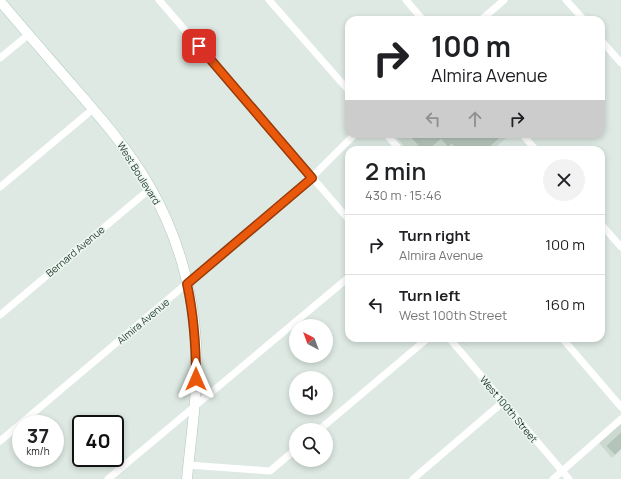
<!DOCTYPE html>
<html lang="en">
<head>
<meta charset="utf-8">
<style>
	:root { --surface:#fff; --page:#f2f2f2; --text:#202124; --muted:#757577; --line:#e0e0e0 }
	body { margin:0; font-family:Manrope,sans-serif; background:var(--page); color:var(--text); height:100vh; display:flex; flex-direction:column; font-size:15px; white-space:nowrap }
	* { box-sizing:border-box; margin:0 }
	p { font-size:13px; color:var(--muted) }
	.icon { flex:none; width:22px; height:22px; fill:none; stroke:currentColor; stroke-width:2; stroke-linecap:round; stroke-linejoin:round }
	.map { position:relative; flex:1; overflow:hidden }
	.side { position:absolute; left:345px; top:146px; width:260px; height:196px; display:flex; flex-direction:column; background:var(--surface); border-radius:12px; box-shadow:0 2px 6px #0003 }
	.side>* { flex:none }
	.banner { position:absolute; left:345px; top:16px; width:260px; height:122px; border-radius:12px; box-shadow:0 2px 6px #0003; background:#fff; color:var(--text); overflow:hidden }
	.needle { width:26px; rotate:319deg }
	.buttons { position:absolute; left:289px; top:319px; display:grid; gap:8px }
	.buttons a { display:grid; place-items:center; width:44px; height:44px; border-radius:50%; background:var(--surface); box-shadow:0 2px 6px #0003; font-size:20px }
	.speed { position:absolute; left:12px; top:415px; display:flex; gap:8px; font-size:20px; font-weight:700; text-align:center }
	.speed>* { display:grid; place-content:center; width:52px; height:52px; border-radius:50%; background:var(--surface); box-shadow:0 2px 6px #0003; line-height:1 }
	.speed small { font-size:10px; font-weight:400 }
	.speed .limit { border:2px solid #111; border-radius:6px; background:#fff; color:#111 }
	.pin { position:absolute; display:grid; place-items:center; width:34px; height:34px; color:#fff; margin:-17px; border-radius:8px; box-shadow:0 2px 6px #0006 }
	.me { position:absolute; width:44px; margin:-22px; rotate:0deg; stroke-linejoin:round; filter:drop-shadow(0 0 3px #0008) }
	.turn { display:flex; align-items:center; gap:14px; height:84px; padding:0 20px; font-size:18px }
	.turn .icon { width:52px; height:52px; stroke-width:2.5 }
	.turn b { display:block; font-size:28px; line-height:34px }
	.lanes { display:flex; align-items:center; height:38px; padding:0 20px; background:#0003; justify-content:center; gap:20px; direction:ltr }
	.lanes .off { opacity:.35 }
	.round { display:grid; place-items:center; flex:none; width:42px; height:42px; border-radius:21px; background:var(--page) }
	.overview { display:flex; align-items:center; justify-content:space-between; height:68px; padding:0 20px }
	h1 { font-size:24px; font-weight:600; line-height:30px }
	ul { padding:0; list-style:none }
	li { display:flex; align-items:center; gap:12px; height:60px; padding:0 20px; border-top:1px solid var(--line) }
	li div { flex:1 }
	li b { display:block; font-size:15px }
	li em { font-style:normal }
	.map>svg:first-child { display:block }
</style>
</head>
<body>
<div class="map">
<svg width="621" height="479" viewBox="0 0 621 479">
	<rect width="100%" height="100%" fill="#dde9e2"/>
	<g fill="#cbd9d0">
		<path d="M394 134H511L492 150H407Z"/>
		<path d="M621 423V450L612 458 599 443Z"/>
	</g>
	<g fill="#b3c4ba" stroke="#b0c3b7">
		<path d="M409 134H503L485 150H458L452 143 448 146 441 138 427 150H423Z"/>
		<path d="M621 433V448L615 454 607 446Z"/>
	</g>
	<g fill="none" stroke-linecap="round" stroke-linejoin="round">
		<g stroke="#b0c9bc" stroke-width="11">
			<path id="secondary" d="M0 1C24 30 49 58 73 86 101 118 129 150 150 187 177 234 193 289 196 343 199 389 191 434 187 479"/>
		</g>
		<g stroke="#fff" stroke-width="7">
			<path d="M159 0 349 220"/>
			<path d="M269 0 349 91"/>
			<path d="M406 0 423 20"/>
			<path d="M566 0 584 20"/>
			<path d="M481 20 504 0"/>
			<path d="M601 40 621 63"/>
			<path d="M0 58 28 35"/>
			<path d="M386 134 400 150"/>
			<path d="M522 134 536 150"/>
			<path d="M0 187 93 109"/>
			<path d="M601 224 621 247"/>
			<path d="M0 315 151 188"/>
			<path d="M449 338 569 479"/>
			<path d="M562 338 621 407"/>
			<path d="M319 430 428 338"/>
			<path d="M0 441 307 182 355 134"/>
			<path d="M188 465 270 471 296 449"/>
			<path d="M108 479 349 277"/>
			<path d="M413 479 503 402"/>
			<path d="M553 479 621 419"/>
		</g>
		<use href="#secondary" stroke="#fff" stroke-width="10"/>
	</g>
	<g fill="none" stroke-linecap="round" stroke-linejoin="round">
		<g stroke="#983908" stroke-width="10">
			<path id="route" d="M196 379C196 345 194 316 187 284L312 178 199 46"/>
		</g>
		<use href="#route" stroke="#ea580c" stroke-width="7"/>
	</g>
	<g text-anchor="middle" stroke-width="3" stroke-linejoin="round" paint-order="stroke">
		<g font-size="10" fill="#1f392d" stroke="#edf6f0">
			<text transform="translate(139 173) rotate(58)" y="4">West Boulevard</text>
			<text transform="translate(75 251) rotate(-40)" y="4">Bernard Avenue</text>
			<text transform="translate(143 321) rotate(-40)" y="4">Almira Avenue</text>
			<text transform="translate(509 409) rotate(50)" y="4">West 100th Street</text>
		</g>
	</g>
</svg>
<div class="buttons">
<a><svg class="needle" viewBox="-14 -14 28 28"><path d="M0-13l5 13h-10z" fill="#e53935"/><path d="M0 13l5-13h-10z" fill="#757577"/></svg></a>
<a><svg class="icon" aria-label="sound" viewBox="0 0 24 24"><path d="M4 9h4l5-4v14l-5-4H4zM17 9q2 3 0 6"/></svg></a>
<a><svg class="icon" aria-label="search" viewBox="0 0 24 24"><circle cx="10" cy="10" r="6"/><path d="M15 15l6 6"/></svg></a>
</div>
<div class="speed"><div>37<small>km/h</small></div><div class="limit">40</div></div>
<div class="pin" style="left:199px;top:46px;background:#d93025"><svg class="icon" aria-label="arrive" viewBox="0 0 24 24"><path d="M6 21V4h12l-3 4 3 4H6"/></svg></div>
<svg class="me" style="left:196px;top:379px" viewBox="-20 -20 40 40"><path d="M0-17L14 15 0 8-14 15z" fill="#ea580c" stroke="#fff" stroke-width="4"/></svg>
<div class="banner">
<div class="turn"><svg class="icon" aria-label="right" viewBox="0 0 24 24"><path d="M7 20v-9h11M14 6l5 5-5 5"/></svg><div><b>100 m</b>Almira Avenue</div></div>
<div class="lanes"><svg class="icon off" aria-label="left" viewBox="0 0 24 24"><path d="M17 20v-9H6M10 6l-5 5 5 5"/></svg><svg class="icon off" aria-label="ahead" viewBox="0 0 24 24"><path d="M12 20V5M6 11l6-6 6 6"/></svg><svg class="icon" aria-label="right" viewBox="0 0 24 24"><path d="M7 20v-9h11M14 6l5 5-5 5"/></svg></div>
</div>
<section class="side">
<div class="overview"><div><h1>2 min</h1><p>430 m · 15:46</p></div><a class="round"><svg class="icon" aria-label="close" viewBox="0 0 24 24"><path d="M6 6l12 12M18 6L6 18"/></svg></a></div>
<ul>
<li><svg class="icon" aria-label="right" viewBox="0 0 24 24"><path d="M7 20v-9h11M14 6l5 5-5 5"/></svg><div><b>Turn right</b><p>Almira Avenue</p></div><em>100 m</em></li>
<li><svg class="icon" aria-label="left" viewBox="0 0 24 24"><path d="M17 20v-9H6M10 6l-5 5 5 5"/></svg><div><b>Turn left</b><p>West 100th Street</p></div><em>160 m</em></li>
</ul>
</section>
</div>
</body>
</html>
